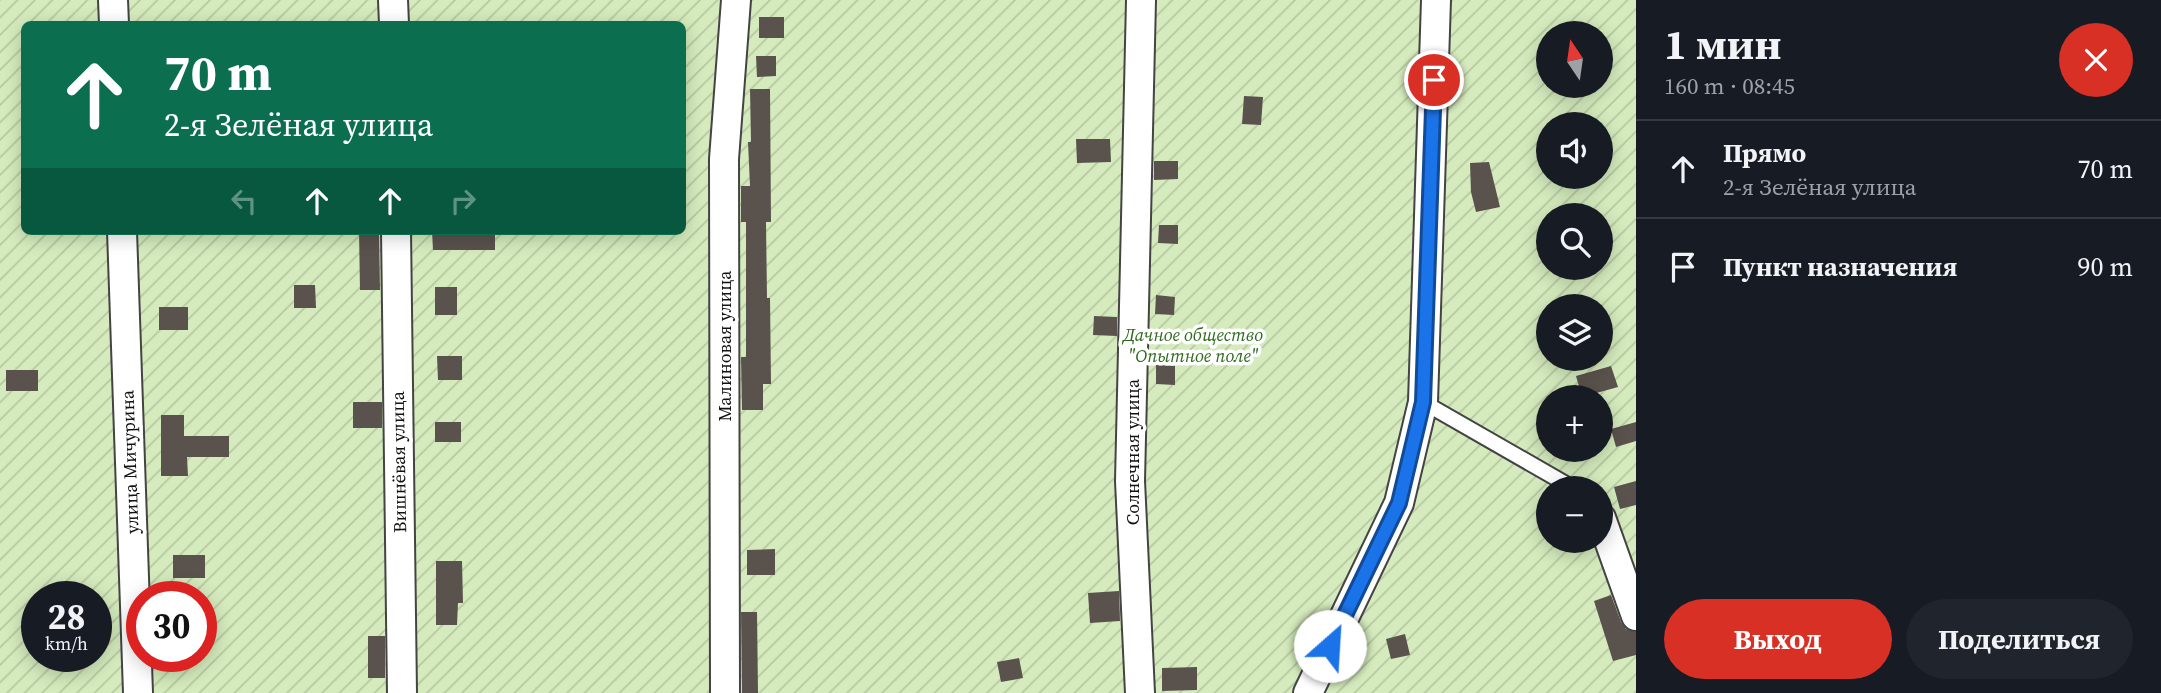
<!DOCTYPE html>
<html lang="ru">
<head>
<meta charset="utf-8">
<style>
	:root { --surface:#171b24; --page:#20242c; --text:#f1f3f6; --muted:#9ea1a6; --line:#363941; --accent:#d93025 }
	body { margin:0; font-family:"Source Serif 4",serif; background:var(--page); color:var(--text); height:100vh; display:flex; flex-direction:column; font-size:26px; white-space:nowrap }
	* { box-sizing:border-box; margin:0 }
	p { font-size:23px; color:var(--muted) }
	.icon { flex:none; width:38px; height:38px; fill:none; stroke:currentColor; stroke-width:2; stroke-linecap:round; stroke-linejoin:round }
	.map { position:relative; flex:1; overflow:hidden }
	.panel { display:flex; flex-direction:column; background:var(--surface); width:525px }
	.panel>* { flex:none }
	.hud { position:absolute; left:21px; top:21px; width:665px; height:214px; border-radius:10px; box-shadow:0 4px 18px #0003; background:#0b6e4f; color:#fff; overflow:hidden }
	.needle { width:46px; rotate:347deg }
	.buttons { position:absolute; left:1536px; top:21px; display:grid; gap:14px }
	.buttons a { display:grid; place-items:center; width:77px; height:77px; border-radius:50%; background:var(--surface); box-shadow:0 4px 18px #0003; font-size:35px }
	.speed { position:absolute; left:21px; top:581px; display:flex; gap:14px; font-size:35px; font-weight:700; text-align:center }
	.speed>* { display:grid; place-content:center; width:91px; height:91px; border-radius:50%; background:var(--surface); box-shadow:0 4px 18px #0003; line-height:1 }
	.speed small { font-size:18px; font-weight:400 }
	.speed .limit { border:10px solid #d22; background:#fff; color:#111 }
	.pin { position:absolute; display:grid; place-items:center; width:60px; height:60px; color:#fff; margin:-30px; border:4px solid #fff; border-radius:50%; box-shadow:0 2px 7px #0007 }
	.me { position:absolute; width:77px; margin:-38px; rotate:26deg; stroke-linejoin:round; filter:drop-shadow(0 0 5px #0008) }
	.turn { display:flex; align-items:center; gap:24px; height:147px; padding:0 28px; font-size:32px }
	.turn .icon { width:91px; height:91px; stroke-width:2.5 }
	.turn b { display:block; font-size:49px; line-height:60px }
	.lanes { display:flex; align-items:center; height:66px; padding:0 28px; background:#0003; justify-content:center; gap:35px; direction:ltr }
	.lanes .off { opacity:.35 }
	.round { display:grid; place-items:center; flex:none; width:74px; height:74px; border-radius:37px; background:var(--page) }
	.summary { display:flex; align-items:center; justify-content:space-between; height:119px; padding:0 28px }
	h1 { font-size:42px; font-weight:700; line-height:52px }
	.button { display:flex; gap:14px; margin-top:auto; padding:14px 28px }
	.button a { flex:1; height:80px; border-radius:42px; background:var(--accent); color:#fff; font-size:28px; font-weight:700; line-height:80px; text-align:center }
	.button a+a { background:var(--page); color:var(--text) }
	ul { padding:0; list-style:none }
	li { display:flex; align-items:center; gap:21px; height:98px; padding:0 28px; border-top:2px solid var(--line) }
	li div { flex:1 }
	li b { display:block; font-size:26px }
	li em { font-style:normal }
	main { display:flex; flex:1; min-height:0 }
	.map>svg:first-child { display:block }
</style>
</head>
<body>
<main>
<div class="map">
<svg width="1636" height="693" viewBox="0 0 1636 693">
	<defs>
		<pattern id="garden-furrows" width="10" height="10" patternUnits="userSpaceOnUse" patternTransform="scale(1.75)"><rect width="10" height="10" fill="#d5ebbd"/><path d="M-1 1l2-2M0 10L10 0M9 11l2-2" fill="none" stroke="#b6c8a1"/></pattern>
	</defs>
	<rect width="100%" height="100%" fill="#fffdf5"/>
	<path fill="url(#garden-furrows)" fill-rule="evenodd" d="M0 0H1636V693H0ZM24 24H682V231H24ZM1549 33H1601V86H1549ZM1549 124H1601V177H1549ZM1549 215H1601V268H1549ZM1549 306H1601V359H1549ZM1549 397H1601V450H1549ZM1549 488H1601V541H1549ZM37 597H96V656H37ZM142 597H201V656H142Z"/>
	<g fill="#5a524d">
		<rect x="759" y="17" width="25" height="21"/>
		<path d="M756 56H776V76L757 77Z"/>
		<path d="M750 89H770L771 222H766L767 298H770L771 384H763V410H742L741 357H746V222H741V186H750L748 142H751Z"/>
		<path d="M1244 96 1263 97 1261 125 1242 124Z"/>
		<path d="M1076 139H1110L1111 162 1077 163Z"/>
		<path d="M1154 161H1178V179L1154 180Z"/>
		<path d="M1489 162 1500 207 1476 212 1471 192 1470 163Z"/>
		<path d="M1159 225H1178V244L1158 243Z"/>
		<path d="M359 231H379L380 290H360Z"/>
		<path d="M432 231H495V250H433Z"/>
		<path d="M294 285H315L316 308H294Z"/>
		<rect x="435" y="287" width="22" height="28"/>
		<path d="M1156 295 1175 297 1174 315 1155 314Z"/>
		<rect x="159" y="307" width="29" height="23"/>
		<path d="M1094 316 1117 317V336L1093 335Z"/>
		<path d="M437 356H462V380H438Z"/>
		<path d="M1156 365 1175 366V385L1156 384Z"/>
		<path d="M1611 366 1618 387 1582 397 1576 376Z"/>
		<rect x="6" y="370" width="32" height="21"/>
		<rect x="353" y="402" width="29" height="26"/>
		<path d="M161 415H184V436H229V457H187L188 476H161Z"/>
		<rect x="435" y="422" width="26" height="20"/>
		<path d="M1636 422V441L1616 447 1611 429Z"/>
		<path d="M1636 481V505L1620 509 1614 487Z"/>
		<path d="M775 549V575H747V550Z"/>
		<rect x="173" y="555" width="32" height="23"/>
		<path d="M436 561H462L463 603H458L457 625H436Z"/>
		<path d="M1119 591 1120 621 1090 623 1088 593Z"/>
		<path d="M1611 595 1621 622 1626 629 1636 632V655L1613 661 1594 601Z"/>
		<path d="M741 612H757L758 693H742Z"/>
		<path d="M1405 634 1410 655 1391 659 1386 639Z"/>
		<rect x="368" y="636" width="17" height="42"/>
		<path d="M1019 658 1023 678 1001 682 997 662Z"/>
		<path d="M1197 667V690L1162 691V668Z"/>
	</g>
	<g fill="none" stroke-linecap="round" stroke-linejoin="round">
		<g stroke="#444" stroke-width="18">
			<path id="lane" d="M1423 402 1573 488"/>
		</g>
		<g stroke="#444" stroke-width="32">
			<g id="street">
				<path d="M113 0 114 24"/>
				<path d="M393 0 394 24"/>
				<path d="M122 231 138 693"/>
				<path d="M396 231 402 693"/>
				<path d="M1601 518 1636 616"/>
				<path d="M725 693 724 159 736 0"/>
				<path d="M1140 693 1130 481 1141 0"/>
				<path d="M1308 693 1399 503 1423 402 1436 0"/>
			</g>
		</g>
		<use href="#lane" stroke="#fff" stroke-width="14"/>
		<use href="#street" stroke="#fff" stroke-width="28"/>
	</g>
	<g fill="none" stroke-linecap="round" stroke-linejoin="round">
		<g stroke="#114b97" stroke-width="18">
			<path id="route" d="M1330 646 1399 503 1423 402 1434 80"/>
		</g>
		<use href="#route" stroke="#1a73e8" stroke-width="12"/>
	</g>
	<g text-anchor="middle" stroke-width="7" stroke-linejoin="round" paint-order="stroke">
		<g font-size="18" font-style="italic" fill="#2f6b1f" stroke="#fff">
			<text x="1193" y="341">Дачное общество<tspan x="1193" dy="21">"Опытное поле"</tspan></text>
		</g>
		<g font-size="18" fill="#111" stroke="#fff">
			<text transform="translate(725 346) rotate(-90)" y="6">Малиновая улица</text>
			<text transform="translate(1133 452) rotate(-90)" y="6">Солнечная улица</text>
			<text transform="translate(130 462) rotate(-92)" y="6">улица Мичурина</text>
			<text transform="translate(399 462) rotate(-91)" y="6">Вишнёвая улица</text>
		</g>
	</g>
</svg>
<div class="buttons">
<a><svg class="needle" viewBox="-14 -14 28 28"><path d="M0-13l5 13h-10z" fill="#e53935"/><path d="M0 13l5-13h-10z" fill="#9ea1a6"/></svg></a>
<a><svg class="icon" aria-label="sound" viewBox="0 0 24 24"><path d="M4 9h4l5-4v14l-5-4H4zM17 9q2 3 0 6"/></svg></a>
<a><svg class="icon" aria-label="search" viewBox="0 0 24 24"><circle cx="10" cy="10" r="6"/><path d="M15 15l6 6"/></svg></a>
<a><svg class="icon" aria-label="layers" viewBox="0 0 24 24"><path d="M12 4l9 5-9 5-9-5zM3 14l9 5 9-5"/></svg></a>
<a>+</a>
<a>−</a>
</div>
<div class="speed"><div>28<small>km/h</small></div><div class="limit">30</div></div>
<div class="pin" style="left:1434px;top:80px;background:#d93025"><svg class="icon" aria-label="arrive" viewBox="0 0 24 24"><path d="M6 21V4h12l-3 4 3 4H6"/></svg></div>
<svg class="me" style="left:1330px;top:646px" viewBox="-20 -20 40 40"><circle r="19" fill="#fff"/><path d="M0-13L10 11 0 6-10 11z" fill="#1a73e8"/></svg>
<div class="hud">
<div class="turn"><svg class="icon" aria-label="ahead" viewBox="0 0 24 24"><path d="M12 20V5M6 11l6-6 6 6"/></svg><div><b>70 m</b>2-я Зелёная улица</div></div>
<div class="lanes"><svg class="icon off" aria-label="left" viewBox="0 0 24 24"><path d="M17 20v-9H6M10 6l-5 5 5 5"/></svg><svg class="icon" aria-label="ahead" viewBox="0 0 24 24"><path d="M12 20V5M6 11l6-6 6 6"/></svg><svg class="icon" aria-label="ahead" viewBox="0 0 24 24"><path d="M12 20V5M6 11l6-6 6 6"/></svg><svg class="icon off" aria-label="right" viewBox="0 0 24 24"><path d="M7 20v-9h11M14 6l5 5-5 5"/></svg></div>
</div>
</div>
<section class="panel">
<div class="summary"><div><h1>1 мин</h1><p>160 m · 08:45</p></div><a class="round" style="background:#d93025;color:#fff"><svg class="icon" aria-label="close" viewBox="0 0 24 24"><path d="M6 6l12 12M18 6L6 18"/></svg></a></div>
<ul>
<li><svg class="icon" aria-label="ahead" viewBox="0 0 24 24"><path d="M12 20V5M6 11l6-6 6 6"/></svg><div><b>Прямо</b><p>2-я Зелёная улица</p></div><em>70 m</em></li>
<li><svg class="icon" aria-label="arrive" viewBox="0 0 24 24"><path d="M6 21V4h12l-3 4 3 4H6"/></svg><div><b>Пункт назначения</b></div><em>90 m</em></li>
</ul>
<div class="button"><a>Выход</a><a>Поделиться</a></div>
</section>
</main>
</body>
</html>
